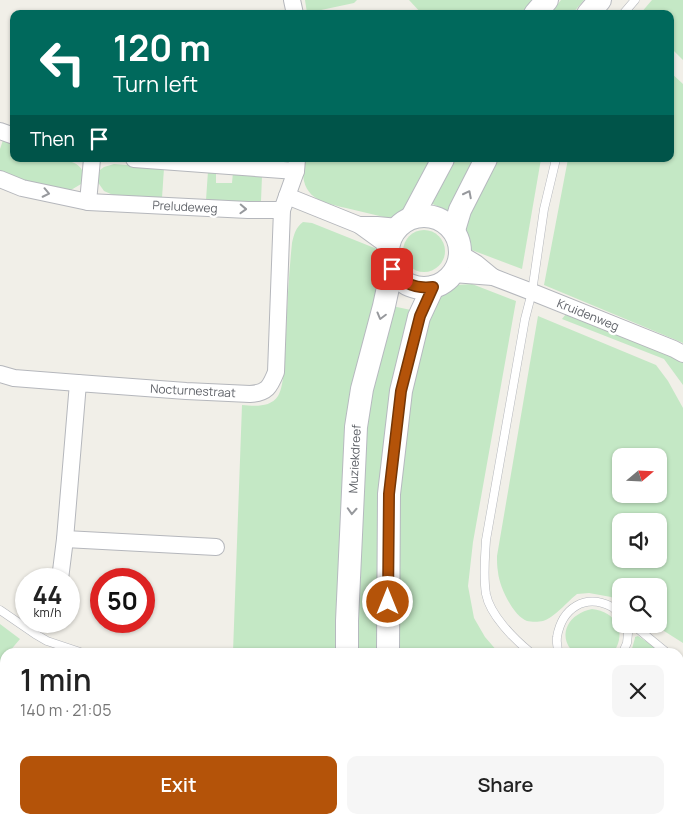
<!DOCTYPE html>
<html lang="en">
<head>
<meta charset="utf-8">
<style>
	:root { --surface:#fff; --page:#f6f6f6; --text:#222; --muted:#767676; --accent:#b45309 }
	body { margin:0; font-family:Manrope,sans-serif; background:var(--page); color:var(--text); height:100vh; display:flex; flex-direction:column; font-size:19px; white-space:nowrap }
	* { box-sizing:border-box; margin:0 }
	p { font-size:16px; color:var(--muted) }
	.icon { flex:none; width:28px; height:28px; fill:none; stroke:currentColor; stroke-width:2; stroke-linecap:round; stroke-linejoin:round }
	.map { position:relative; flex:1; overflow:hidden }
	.side { position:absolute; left:0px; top:648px; width:684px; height:176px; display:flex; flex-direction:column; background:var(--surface); border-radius:15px 15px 0 0; box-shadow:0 1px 4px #0004 }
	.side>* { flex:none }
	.guide { position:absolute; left:10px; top:10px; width:664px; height:152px; border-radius:10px; box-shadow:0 1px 4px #0004; background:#00695c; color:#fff; overflow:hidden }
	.needle { width:32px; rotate:71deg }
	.buttons { position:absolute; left:612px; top:448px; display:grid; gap:10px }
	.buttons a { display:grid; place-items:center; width:55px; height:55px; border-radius:10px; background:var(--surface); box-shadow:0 1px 4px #0004; font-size:25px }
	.speed { position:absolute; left:15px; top:568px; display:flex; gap:10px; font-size:25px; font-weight:700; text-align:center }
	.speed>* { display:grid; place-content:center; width:65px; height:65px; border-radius:50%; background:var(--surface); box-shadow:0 1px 4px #0004; line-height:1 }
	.speed small { font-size:12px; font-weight:400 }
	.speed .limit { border:8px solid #d22; background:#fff; color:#111 }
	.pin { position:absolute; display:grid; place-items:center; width:42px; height:42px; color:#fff; margin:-21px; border-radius:10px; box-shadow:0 2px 8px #0006 }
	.me { position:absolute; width:55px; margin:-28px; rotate:0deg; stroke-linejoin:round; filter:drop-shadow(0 0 4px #0008) }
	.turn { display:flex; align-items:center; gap:18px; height:105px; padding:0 20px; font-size:22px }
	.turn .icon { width:65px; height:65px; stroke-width:2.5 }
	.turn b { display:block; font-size:35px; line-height:42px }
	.then { display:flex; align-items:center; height:48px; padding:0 20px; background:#0003; gap:10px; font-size:19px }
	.round { display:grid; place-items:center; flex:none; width:52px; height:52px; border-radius:10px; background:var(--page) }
	.overview { display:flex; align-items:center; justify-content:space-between; height:85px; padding:0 20px }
	h1 { font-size:30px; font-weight:600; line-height:38px }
	.primary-button { display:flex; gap:10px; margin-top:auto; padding:10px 20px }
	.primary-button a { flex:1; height:58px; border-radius:10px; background:var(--accent); color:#fff; font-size:20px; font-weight:600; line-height:58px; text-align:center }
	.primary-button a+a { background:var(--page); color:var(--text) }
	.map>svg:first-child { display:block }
</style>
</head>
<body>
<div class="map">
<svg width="683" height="823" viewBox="0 0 683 823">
	<rect width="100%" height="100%" fill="#f1efe8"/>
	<g fill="#c4e8c5" fill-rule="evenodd">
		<path d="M305 0H357L354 3 307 13Z"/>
		<path d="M409 0H536L525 14H422Z"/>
		<path d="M561 0H584L572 14H550Z"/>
		<path d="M652 0H683V60L670 47V14H640Z"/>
		<path d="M670 72 683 84V343L544 285 568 159H670Z"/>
		<path d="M3 140 14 145V159C31 159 96 151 81 184L71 190H66L18 179 0 171V149Z"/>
		<path d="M303 159H431L407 209 398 215 388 218C374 215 360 211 346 208 314 201 300 195 303 159Z"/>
		<path d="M452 159H479L451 212 428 202Z"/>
		<path d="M495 159H541L522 269 469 249 465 228 467 212Z"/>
		<path d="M114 164 164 168 162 198 113 195 104 191 97 181 98 175 100 170 104 167Z"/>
		<path d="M208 171H216V183H232L233 172 262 176 261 201 252 202 206 200Z"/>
		<path d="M303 222 312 223 377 249 382 256 385 264 378 297 344 652H233L242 405C254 406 270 408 278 396 285 386 285 349 286 335 287 304 289 273 292 243 294 234 296 227 303 222Z"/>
		<circle cx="424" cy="251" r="21"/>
		<path d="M472 284 516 301 473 542 468 586 474 618 485 637 498 652H398L394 506 416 348 439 296 450 287 456 285Z"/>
		<path d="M392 306 411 310 403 334 391 389 383 652H354L364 410Z"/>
		<path d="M566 314 683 361V385L664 359 562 319Z"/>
		<path d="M538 316 656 365 668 381 683 408V643L653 624H659V586H621V603L611 597 589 593 577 594C568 601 554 618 543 621 539 622 531 622 527 621 513 616 499 586 498 572 497 567 497 561 497 556ZM621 456H659V494H621ZM621 521H659V559H621Z"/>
		<path d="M592 609C616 612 627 631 614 652H573C556 634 570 613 592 609Z"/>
		<path d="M0 624 20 639 9 652H5V657L0 662Z"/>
		<path d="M638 636 662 652H631L635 638V637Z"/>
		<path d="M5 685V751L0 747V692Z"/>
		<path d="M679 694H683V823H375L377 819H679Z"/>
		<path d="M78 819H322L321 823H83Z"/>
	</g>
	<g fill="#aad7ff">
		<path d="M0 747 5 751V810L0 805Z"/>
		<path d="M15 819H79L84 823H20Z"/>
	</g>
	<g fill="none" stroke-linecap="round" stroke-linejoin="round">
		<g stroke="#b5b7bc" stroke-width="9">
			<g id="service">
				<path d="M623 14 635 0"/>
				<path d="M0 610 35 634 47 641 80 652"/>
				<path d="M632 624 666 652"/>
				<path d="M530 652C514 639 490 615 486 594 483 576 485 558 486 540L525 319 532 292 544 209 556 159"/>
				<path d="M558 652C558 647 556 642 557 637 562 608 585 593 612 607 615 609 618 612 621 615"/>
				<path d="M623 652 627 643 629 624"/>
				<path d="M679 663 683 667"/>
			</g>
		</g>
		<g stroke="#b5b7bc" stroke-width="18">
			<g id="minor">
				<path d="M292 0 295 14"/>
				<path d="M0 131 14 136"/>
				<path d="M134 159 296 171"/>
				<path d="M0 179 22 188 88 202 248 210H282"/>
				<path d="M287 196 359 225 388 246"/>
				<path d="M88 202 92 159"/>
				<path d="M359 225H377L398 227"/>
				<path d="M461 254 476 263 493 277"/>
				<path d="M453 274 493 277 532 292 674 349 683 354"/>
				<path d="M0 374 14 378 78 383"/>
				<path d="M65 539 216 547"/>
				<path d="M60 579 65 539 78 383 186 391 250 394C267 393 270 387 276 372L282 210 296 171 297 159"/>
			</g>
		</g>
		<g stroke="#b6b9bf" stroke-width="24">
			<g id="secondary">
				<path d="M535 14 547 0"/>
				<path d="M588 14 600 0"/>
				<circle cx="424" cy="252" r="36"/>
				<path d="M412 217 443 159"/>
				<path d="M454 230 460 210 486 159"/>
				<path d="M347 652V621L356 427 362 389 384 306 392 269"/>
				<path d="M388 652 389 494 401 391 419 317 433 287"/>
				<path d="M328 823 330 819"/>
				<path d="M370 823 371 819"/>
			</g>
		</g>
		<use href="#service" stroke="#fff" stroke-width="8"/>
		<use href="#minor" stroke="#fff" stroke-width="16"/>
		<use href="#secondary" stroke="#fff" stroke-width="22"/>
	</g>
	<defs><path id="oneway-chevron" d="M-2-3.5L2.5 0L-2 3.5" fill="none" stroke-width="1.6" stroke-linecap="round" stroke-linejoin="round" transform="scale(1.25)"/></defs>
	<g stroke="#97999d">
		<use href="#oneway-chevron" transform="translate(46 193) rotate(12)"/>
		<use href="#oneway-chevron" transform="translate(468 194) rotate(-63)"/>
		<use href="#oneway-chevron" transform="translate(243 209) rotate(2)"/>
		<use href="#oneway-chevron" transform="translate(381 316) rotate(105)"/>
		<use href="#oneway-chevron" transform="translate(352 511) rotate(93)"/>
	</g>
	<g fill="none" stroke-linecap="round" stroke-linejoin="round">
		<g stroke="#753606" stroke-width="12">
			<path id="route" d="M388 602 389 494 401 391 420 316 433 287C415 289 402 284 392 269"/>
		</g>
		<use href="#route" stroke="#b45309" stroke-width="9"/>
	</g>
	<g text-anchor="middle" stroke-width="5" stroke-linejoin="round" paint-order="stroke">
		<g font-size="12" fill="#5f6268" stroke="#fff">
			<text transform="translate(185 207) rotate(3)" y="4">Preludeweg</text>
			<text transform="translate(588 315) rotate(22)" y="4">Kruidenweg</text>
			<text transform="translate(193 391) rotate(3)" y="4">Nocturnestraat</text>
			<text transform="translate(355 459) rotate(-87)" y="4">Muziekdreef</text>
		</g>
	</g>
</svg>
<div class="buttons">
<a><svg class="needle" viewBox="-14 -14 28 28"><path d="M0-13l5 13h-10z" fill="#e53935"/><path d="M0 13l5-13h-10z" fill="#767676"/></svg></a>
<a><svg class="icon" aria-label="sound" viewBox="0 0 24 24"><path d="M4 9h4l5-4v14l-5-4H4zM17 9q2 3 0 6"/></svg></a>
<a><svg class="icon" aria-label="search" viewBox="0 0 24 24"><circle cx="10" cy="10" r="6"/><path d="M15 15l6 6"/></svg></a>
</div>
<div class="speed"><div>44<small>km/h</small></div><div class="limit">50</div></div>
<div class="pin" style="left:392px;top:269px;background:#d93025"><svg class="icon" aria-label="arrive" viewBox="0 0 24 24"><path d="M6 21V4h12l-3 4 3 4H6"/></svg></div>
<svg class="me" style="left:388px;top:602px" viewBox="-20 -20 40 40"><circle r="17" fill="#b45309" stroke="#fff" stroke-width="3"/><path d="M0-11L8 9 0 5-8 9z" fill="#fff"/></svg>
<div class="guide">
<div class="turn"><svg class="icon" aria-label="left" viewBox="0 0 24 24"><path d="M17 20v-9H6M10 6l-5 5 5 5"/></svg><div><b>120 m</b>Turn left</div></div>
<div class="then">Then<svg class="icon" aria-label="arrive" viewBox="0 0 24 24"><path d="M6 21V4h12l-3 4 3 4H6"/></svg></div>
</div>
<section class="side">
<div class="overview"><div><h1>1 min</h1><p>140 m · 21:05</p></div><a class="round"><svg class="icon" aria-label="close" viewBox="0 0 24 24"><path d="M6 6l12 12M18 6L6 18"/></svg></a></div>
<div class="primary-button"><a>Exit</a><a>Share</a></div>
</section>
</div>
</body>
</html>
